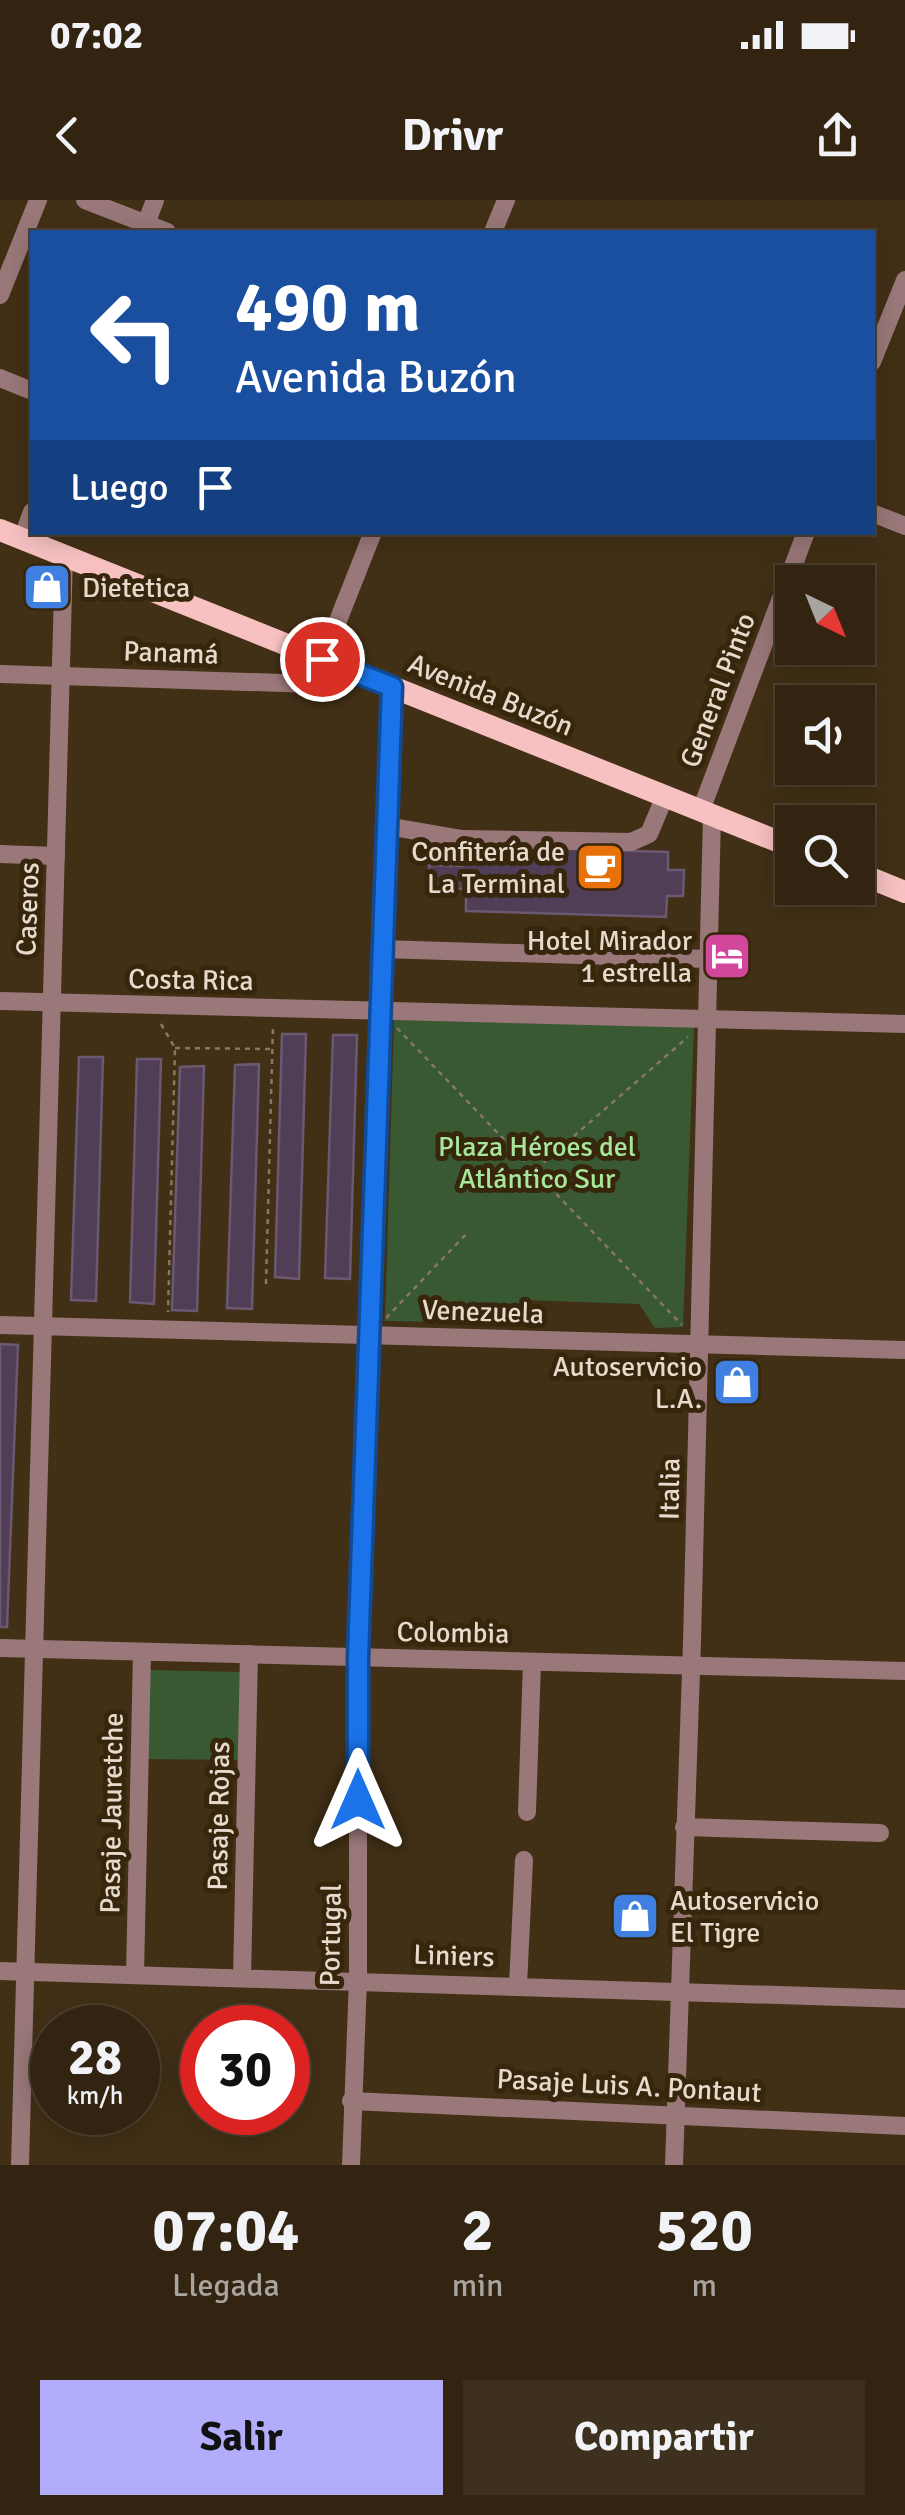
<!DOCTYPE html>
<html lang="es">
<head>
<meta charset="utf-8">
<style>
	:root { --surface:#322410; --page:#3d301e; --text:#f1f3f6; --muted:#a8a49f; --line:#4d4130; --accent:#b1adfa }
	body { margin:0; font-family:Signika,sans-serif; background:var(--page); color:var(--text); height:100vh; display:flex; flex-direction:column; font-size:38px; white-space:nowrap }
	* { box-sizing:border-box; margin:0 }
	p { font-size:32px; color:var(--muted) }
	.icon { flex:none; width:55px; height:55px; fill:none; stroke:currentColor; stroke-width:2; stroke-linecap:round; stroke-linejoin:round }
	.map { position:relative; height:1965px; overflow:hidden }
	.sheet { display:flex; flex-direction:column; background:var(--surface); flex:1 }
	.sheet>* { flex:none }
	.banner { position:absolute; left:30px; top:30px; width:845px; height:305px; border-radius:0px; box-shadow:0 5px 25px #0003,0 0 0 2px var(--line); background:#1a4fa0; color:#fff; overflow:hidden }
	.needle { width:65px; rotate:137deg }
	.tools { position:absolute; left:775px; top:365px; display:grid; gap:20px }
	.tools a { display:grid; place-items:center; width:100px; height:100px; border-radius:0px; background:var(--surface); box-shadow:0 5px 25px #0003,0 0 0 2px var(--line); font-size:50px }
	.speed { position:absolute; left:30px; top:1805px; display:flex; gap:20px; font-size:50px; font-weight:700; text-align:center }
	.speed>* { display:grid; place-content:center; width:130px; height:130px; border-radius:50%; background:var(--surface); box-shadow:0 5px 25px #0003,0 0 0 2px var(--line); line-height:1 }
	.speed small { font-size:25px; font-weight:400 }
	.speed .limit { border:15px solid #d22; background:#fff; color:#111 }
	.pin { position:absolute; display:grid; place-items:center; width:85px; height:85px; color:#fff; margin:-42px; border:5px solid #fff; border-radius:50%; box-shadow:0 2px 10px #0007 }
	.me { position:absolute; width:110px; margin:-55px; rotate:0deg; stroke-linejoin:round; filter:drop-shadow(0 0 8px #0008) }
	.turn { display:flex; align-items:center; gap:35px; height:210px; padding:0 40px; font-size:45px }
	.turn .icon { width:130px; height:130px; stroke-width:2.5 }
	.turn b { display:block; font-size:70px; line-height:85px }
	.then { display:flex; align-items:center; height:95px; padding:0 40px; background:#0003; gap:20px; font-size:38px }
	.eta { display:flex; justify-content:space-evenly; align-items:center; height:170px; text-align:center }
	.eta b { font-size:60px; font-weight:800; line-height:70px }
	.primary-button { display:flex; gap:20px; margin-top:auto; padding:20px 40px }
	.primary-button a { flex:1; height:115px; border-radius:0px; background:var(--accent); color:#111; font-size:40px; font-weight:800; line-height:115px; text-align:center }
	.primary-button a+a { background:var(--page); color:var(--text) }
	.status { display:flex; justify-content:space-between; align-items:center; height:70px; padding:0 50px; background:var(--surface); direction:ltr }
	.status svg { height:28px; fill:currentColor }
	header { display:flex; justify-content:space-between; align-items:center; height:130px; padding:0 40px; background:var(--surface); font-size:45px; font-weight:800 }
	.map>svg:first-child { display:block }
</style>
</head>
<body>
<div class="status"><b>07:02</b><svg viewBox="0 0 49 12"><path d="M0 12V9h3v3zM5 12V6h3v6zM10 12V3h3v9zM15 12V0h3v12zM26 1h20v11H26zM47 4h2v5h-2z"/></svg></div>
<header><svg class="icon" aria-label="back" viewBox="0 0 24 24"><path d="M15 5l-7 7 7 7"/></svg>Drivr<svg class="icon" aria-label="share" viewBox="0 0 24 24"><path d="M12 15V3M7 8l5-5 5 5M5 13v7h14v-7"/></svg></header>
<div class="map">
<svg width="905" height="1965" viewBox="0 0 905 1965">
	<rect width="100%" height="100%" fill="#423016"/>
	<g fill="#395933">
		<path d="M394 820 694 827 683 1127 655 1128 639 1104 525 1100 507 1123 385 1121Z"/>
		<path d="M150 1470 241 1472 239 1560 148 1559Z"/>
	</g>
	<g fill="#503d56" stroke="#6b5871" stroke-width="2.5">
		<path d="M463 646 668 652V670H684L683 696H667L666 717 466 711V689L429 688V665L463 666Z"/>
		<path d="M282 834H306L299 1079 275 1077Z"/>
		<path d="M333 835H357L350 1079 325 1078Z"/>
		<path d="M79 857H103L96 1101 71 1100Z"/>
		<path d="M137 859H161L154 1104 130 1102Z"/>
		<path d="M259 864 252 1109 227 1108 235 865Z"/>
		<path d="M204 866 197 1111 172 1110 180 867Z"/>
		<path d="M0 1144 18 1145 7 1427H0Z"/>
	</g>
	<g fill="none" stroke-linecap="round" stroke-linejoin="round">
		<g stroke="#877863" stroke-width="2.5" stroke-dasharray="5 5" stroke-linecap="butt">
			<path d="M161 824 175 848 168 1112"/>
			<path d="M397 828 682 1125"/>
			<path d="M175 848 271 849"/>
			<path d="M536 969 688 837"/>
			<path d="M266 1084 273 825"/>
			<path d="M386 1118 468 1032"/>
		</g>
		<g stroke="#9a7879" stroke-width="18">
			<path d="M85 0 167 32"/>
			<path d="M143 32 155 0"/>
			<path d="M493 32 506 0"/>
			<path d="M0 95 38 0"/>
			<path d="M872 162 905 80"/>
			<path d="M0 178 32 191"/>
			<path d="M872 313 905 326"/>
			<path d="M22 339 32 312"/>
			<path d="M0 474 313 484 373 332"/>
			<path d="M701 610 806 332"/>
			<path d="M387 626 462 639 631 642 649 634 665 596"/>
			<path d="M0 654 56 656"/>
			<path d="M382 749 709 759"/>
			<path d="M0 801 905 824"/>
			<path d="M0 1125 905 1150"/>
			<path d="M0 1448 905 1471"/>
			<path d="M527 1612 532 1462"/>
			<path d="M684 1627 880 1633"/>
			<path d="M0 1771 905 1799"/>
			<path d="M135 1775 142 1453"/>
			<path d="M242 1778 249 1454"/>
			<path d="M518 1785 524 1660"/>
			<path d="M351 1901 905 1926"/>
			<path d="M20 1965 64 355"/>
			<path d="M351 1965 358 1779V1457L392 487"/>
			<path d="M674 1965 692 1442 712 615"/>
		</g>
		<g stroke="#f7c1c2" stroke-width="22">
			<path d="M0 330 792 647"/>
			<path d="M858 673 905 692"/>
		</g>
	</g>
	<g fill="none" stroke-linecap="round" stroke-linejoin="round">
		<g stroke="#114b97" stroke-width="25">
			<path id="route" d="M322 459 392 487 358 1457V1600"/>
		</g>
		<use href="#route" stroke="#1a73e8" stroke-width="18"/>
	</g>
	<defs>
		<g id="shop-square" transform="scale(2.5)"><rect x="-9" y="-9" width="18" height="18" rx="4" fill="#3f7fe0" stroke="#37260c"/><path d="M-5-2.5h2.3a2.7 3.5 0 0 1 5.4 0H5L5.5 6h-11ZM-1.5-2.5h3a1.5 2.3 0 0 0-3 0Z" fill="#fff"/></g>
		<g id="cafe-square" transform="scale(2.5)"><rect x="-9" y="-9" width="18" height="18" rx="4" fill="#e8710a" stroke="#37260c"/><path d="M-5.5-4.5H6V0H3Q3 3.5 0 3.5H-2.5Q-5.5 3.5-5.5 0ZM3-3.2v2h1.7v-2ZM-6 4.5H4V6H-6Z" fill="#fff"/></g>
		<g id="hotel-square" transform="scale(2.5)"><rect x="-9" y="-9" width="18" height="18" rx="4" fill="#d1479c" stroke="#37260c"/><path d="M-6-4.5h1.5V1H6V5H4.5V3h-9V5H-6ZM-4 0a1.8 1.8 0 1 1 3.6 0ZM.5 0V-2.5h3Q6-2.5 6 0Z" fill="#fff"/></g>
	</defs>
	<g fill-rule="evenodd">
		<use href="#shop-square" x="47" y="387"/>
		<use href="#cafe-square" x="600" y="667"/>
		<use href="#hotel-square" x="727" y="756"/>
		<use href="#shop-square" x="737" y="1182"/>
		<use href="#shop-square" x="635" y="1716"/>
	</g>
	<g text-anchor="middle" stroke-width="10" stroke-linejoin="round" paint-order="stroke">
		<g font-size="28" fill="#e6dacc" stroke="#37260c" text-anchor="end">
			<text x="82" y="397" text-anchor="start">Dietetica</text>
			<text x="565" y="661">Confitería de<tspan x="565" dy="32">La Terminal</tspan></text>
			<text x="692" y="750">Hotel Mirador<tspan x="692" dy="32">1 estrella</tspan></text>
			<text x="702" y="1176">Autoservicio<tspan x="702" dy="32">L.A.</tspan></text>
			<text x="670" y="1710" text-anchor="start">Autoservicio<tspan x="670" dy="32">El Tigre</tspan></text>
		</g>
		<g font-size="28" fill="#e6dacc" stroke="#37260c">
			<text transform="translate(171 452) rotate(2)" y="10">Panamá</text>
			<text transform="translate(717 490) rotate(-69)" y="10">General Pinto</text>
			<text transform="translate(491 494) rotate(22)" y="10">Avenida Buzón</text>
			<text transform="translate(27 709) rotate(-88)" y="10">Caseros</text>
			<text transform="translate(191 779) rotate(1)" y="10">Costa Rica</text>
			<text transform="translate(483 1111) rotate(2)" y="10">Venezuela</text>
			<text transform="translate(669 1289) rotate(-89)" y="10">Italia</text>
			<text transform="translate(453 1432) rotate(1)" y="10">Colombia</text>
			<text transform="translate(111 1613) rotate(-89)" y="10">Pasaje Jauretche</text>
			<text transform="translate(218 1616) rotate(-89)" y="10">Pasaje Rojas</text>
			<text transform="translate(330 1735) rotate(-89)" y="10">Portugal</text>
			<text transform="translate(454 1755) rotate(2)" y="10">Liniers</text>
			<text transform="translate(629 1885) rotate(3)" y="10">Pasaje Luis A. Pontaut</text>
		</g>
		<g font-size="28" fill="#a7e79a" stroke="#37260c">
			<text x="537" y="956">Plaza Héroes del<tspan x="537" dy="32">Atlántico Sur</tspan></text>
		</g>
	</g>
</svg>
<div class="tools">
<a><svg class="needle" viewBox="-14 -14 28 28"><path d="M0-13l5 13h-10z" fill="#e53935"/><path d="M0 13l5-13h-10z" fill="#a8a49f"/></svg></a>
<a><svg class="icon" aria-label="sound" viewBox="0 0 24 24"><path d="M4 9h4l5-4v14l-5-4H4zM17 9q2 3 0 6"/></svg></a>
<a><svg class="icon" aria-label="search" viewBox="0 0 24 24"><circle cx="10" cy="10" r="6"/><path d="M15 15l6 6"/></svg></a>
</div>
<div class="speed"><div>28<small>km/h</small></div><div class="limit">30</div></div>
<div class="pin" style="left:322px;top:459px;background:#d93025"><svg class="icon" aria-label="arrive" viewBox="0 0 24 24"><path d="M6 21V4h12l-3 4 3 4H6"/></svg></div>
<svg class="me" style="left:358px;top:1600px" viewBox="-20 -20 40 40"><path d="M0-17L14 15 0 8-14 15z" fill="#1a73e8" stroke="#fff" stroke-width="4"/></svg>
<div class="banner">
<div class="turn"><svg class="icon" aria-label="left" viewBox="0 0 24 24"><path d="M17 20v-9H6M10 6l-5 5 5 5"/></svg><div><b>490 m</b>Avenida Buzón</div></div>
<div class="then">Luego<svg class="icon" aria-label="arrive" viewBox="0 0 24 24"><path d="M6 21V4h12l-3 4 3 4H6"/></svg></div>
</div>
</div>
<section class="sheet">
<div class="eta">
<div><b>07:04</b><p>Llegada</p></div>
<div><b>2</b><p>min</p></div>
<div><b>520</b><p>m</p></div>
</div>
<div class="primary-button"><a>Salir</a><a>Compartir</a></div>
</section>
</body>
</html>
